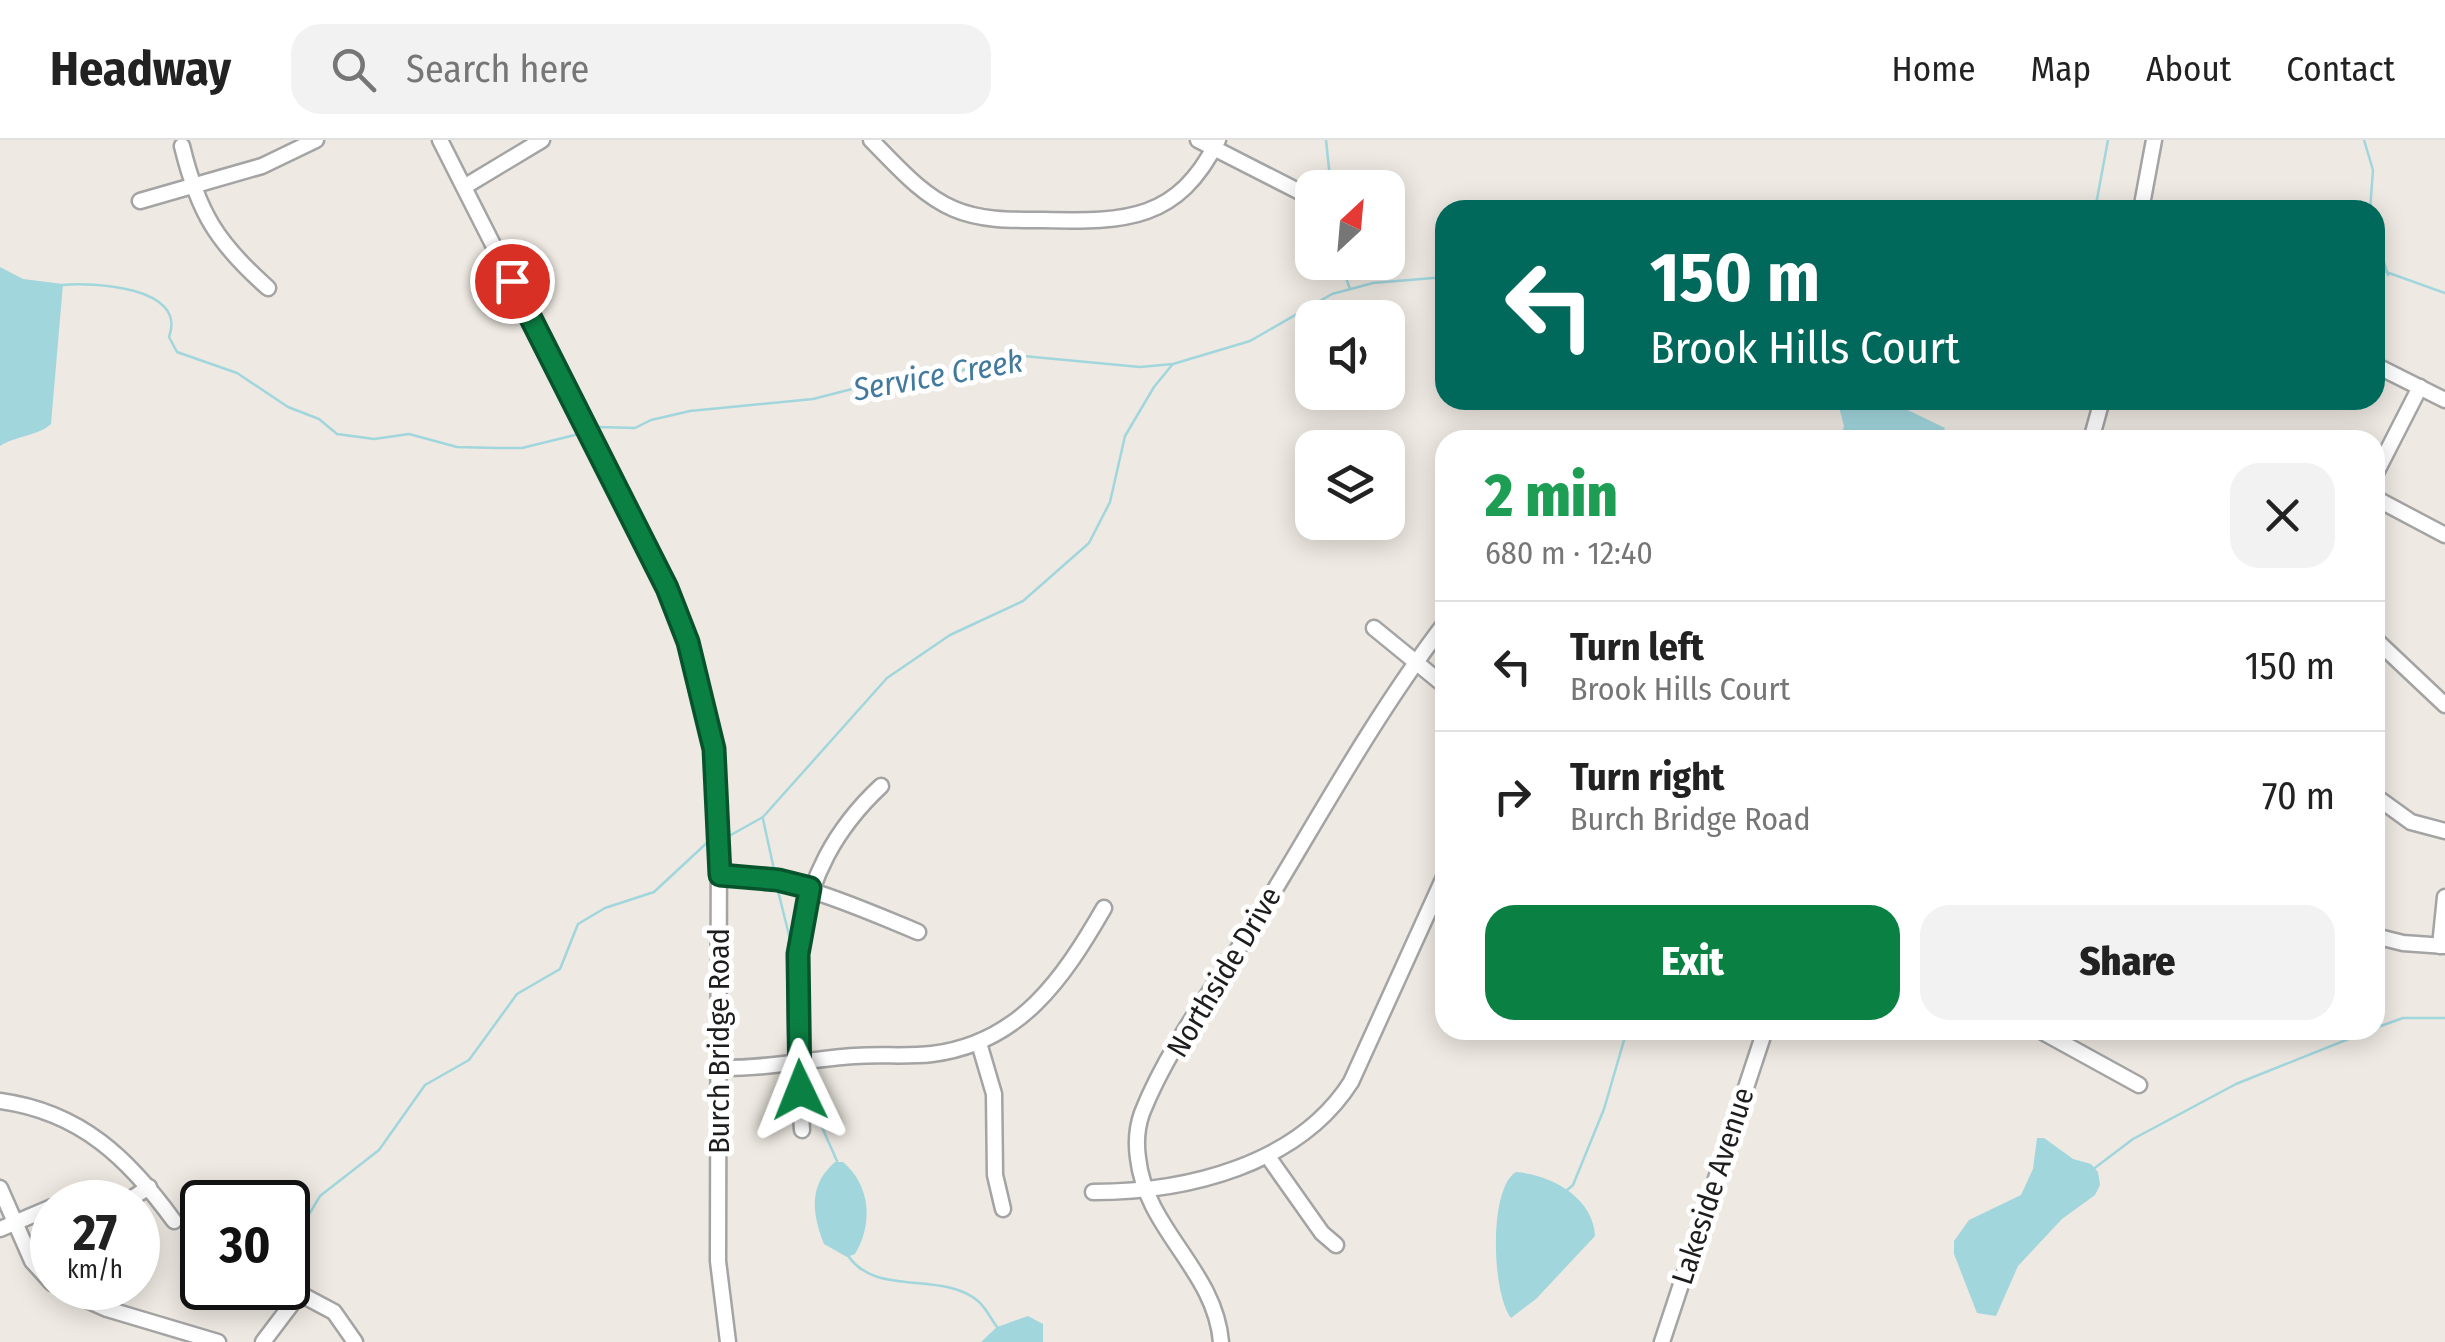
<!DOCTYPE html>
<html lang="en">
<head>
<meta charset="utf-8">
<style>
	:root { --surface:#fff; --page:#f2f2f2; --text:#222; --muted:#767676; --line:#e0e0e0; --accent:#0b8043 }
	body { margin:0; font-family:"Fira Sans Condensed",sans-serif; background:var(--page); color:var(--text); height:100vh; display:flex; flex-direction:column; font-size:38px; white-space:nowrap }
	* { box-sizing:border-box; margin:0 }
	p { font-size:32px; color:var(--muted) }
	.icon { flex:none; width:55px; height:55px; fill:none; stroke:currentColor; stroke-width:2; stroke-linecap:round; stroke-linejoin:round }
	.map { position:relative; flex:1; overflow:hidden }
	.side { position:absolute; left:1435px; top:290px; width:950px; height:610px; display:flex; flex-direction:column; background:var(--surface); border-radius:30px; box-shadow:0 5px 25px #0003 }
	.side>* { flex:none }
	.banner { position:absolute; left:1435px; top:60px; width:950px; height:210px; border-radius:30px; box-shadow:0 5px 25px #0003; background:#00695c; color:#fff; overflow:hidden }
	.needle { width:65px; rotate:26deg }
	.buttons { position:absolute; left:1295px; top:30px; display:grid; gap:20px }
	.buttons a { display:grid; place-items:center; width:110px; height:110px; border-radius:20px; background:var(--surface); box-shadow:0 5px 25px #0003; font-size:50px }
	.speed { position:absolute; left:30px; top:1040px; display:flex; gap:20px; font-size:50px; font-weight:700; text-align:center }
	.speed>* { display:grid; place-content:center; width:130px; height:130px; border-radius:50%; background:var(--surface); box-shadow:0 5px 25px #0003; line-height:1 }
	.speed small { font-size:25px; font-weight:400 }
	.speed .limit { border:5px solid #111; border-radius:15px; background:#fff; color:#111 }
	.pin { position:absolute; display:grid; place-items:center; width:85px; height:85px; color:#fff; margin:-42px; border:5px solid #fff; border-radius:50%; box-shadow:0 2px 10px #0007 }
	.me { position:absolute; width:110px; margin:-55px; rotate:358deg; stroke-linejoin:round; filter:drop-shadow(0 0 8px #0008) }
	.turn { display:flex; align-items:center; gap:35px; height:210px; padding:0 50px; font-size:45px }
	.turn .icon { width:130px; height:130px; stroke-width:2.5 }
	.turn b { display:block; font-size:70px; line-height:85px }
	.round { display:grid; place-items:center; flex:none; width:105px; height:105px; border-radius:30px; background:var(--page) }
	.head { display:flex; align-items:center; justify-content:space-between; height:170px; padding:0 50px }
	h1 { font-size:60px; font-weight:800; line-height:75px; color:#1e9e55 }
	.cta { display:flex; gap:20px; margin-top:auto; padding:20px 50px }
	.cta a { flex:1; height:115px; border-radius:30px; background:var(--accent); color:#fff; font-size:40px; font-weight:800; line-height:115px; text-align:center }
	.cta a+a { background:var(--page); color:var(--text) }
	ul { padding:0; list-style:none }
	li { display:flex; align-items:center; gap:30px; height:130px; padding:0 50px; border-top:2px solid var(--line) }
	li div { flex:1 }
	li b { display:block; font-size:38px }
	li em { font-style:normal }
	header { display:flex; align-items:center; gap:60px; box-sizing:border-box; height:140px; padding:0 50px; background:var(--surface); border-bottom:2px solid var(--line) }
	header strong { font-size:48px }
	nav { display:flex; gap:55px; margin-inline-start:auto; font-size:35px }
	.search { width:700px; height:90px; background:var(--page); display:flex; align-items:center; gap:25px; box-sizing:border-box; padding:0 35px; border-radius:30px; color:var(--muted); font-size:38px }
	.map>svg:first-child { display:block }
</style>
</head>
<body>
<header>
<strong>Headway</strong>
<div class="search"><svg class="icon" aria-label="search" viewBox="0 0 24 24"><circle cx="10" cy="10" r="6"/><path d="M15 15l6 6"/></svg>Search here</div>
<nav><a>Home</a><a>Map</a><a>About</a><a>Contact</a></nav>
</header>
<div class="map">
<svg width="2445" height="1202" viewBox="0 0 2445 1202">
	<rect width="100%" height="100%" fill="#eee9e2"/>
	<g fill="#a1d6dd">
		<path d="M0 127 23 139 63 144 51 284C38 296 15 296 0 306Z"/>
		<path d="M1837 260H1887L1945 288 1940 300H1840L1844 286Z"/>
		<path d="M2037 998H2044L2073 1019 2091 1024 2098 1032 2100 1045 2095 1055 2062 1079 2018 1126 1996 1176 1977 1173 1954 1114V1101L1969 1080 2021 1055 2033 1029Z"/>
		<path d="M835 1022H843C871 1046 873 1084 855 1114L847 1117 824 1104C812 1074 808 1045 835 1022Z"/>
		<path d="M1516 1032C1551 1035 1593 1057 1595 1096L1536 1159 1511 1178C1492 1154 1488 1049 1516 1032Z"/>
		<path d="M1028 1176 1043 1184V1202H981L997 1187Z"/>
	</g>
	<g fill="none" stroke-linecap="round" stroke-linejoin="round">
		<g stroke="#a1d6dd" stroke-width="2.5">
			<path d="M1326 0 1331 48"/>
			<path d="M2364 0 2373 30 2370 70"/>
			<path d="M2095 70 2108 0"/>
			<path d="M2375 93 2388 135"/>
			<path d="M1340 122 1350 149"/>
			<path d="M2375 128 2445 153"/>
			<path d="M62 145C91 142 188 146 169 197L177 212 237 233 288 267 319 279 337 294 374 299 409 294 457 307 497 308H522L579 294"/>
			<path d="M598 287 635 288 651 280 690 271 813 259 852 249 903 244 1023 216 1140 227 1173 224 1250 201 1332 154 1373 143 1445 137"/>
			<path d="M763 679 775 734"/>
			<path d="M729 696 763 677 887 538 950 495 1023 461 1089 403 1110 362 1125 296 1154 247 1172 225"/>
			<path d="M777 747 792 807"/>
			<path d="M802 844 811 915"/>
			<path d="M2375 888 2403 878H2445"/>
			<path d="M812 928 821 985 837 1021"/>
			<path d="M2092 1030 2133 999 2236 944 2371 890"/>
			<path d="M1566 1051 1573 1045 1604 969 1627 890"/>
			<path d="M847 1114C874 1158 941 1130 978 1161 986 1168 991 1179 997 1187"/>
			<path d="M288 1127 289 1108 320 1056 379 1010 425 945 469 920 517 854 560 829 578 784 605 768 654 752 711 699"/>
			<path d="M282 1167 286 1148"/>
		</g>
		<g stroke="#a4a4a4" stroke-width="19">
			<g id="minor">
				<path d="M440 0C487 93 534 186 582 278 651 415 708 513 719 670L718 1121 728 1202"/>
				<path d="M871 0C895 24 921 55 954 69 982 81 1014 80 1044 80 1126 82 1178 81 1218 0"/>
				<path d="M1198 0 1298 51"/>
				<path d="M182 6C198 72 217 103 268 148"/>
				<path d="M464 47 542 0"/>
				<path d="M140 61 262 26 316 0"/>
				<path d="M2141 70 2154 0"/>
				<path d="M2375 225 2445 260"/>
				<path d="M2091 300 2102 260"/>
				<path d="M2375 335 2420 247"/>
				<path d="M2375 358 2445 395"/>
				<path d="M1374 488 1445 546"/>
				<path d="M2375 499 2445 565"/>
				<path d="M2375 656 2411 682 2445 691"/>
				<path d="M720 735C795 738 850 764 918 792"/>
				<path d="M2375 796 2403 803 2445 806"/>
				<path d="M2440 806 2445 757"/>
				<path d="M2039 890 2139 945"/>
				<path d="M979 903 994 954 995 1035 1003 1069"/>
				<path d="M719 928C766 929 809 919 855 916 881 914 906 917 932 914 1020 903 1063 839 1104 768"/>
				<path d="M0 961C81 972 129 1019 174 1081"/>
				<path d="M802 990C794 859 776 744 881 646"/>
				<path d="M1269 1018 1322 1093 1336 1105"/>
				<path d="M0 1048 32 1121 52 1143"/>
				<path d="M1093 1052C1187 1052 1298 1025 1351 942L1445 735"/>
				<path d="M126 1062 149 1047"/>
				<path d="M0 1089 52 1067"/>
				<path d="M60 1148 107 1169 218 1202"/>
				<path d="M263 1202 294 1161 304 1156 334 1172 355 1202"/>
				<path d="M1221 1202C1215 1130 1146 1090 1138 1018 1136 1004 1137 987 1142 973 1168 907 1216 845 1254 784 1316 683 1373 577 1445 483"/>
				<path d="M1662 1202 1765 890"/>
			</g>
		</g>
		<use href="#minor" stroke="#fff" stroke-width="14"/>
	</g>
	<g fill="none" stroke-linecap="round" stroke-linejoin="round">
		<g stroke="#07532c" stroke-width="25">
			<path id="route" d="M512 141 667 448 688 502 714 609 720 735 778 740 810 748 798 814 800 950"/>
		</g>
		<use href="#route" stroke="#0b8043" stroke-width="18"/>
	</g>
	<g text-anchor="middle" stroke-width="10" stroke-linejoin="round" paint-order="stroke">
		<g font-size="30" fill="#1d1d1d" stroke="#fff">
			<text transform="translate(1224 832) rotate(-59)" y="10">Northside Drive</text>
			<text transform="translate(719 901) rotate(-90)" y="10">Burch Bridge Road</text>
			<text transform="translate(1713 1046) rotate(-72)" y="10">Lakeside Avenue</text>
		</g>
		<g font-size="32" font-style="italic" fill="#42799e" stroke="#fff">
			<text transform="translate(938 235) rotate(-10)" y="11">Service Creek</text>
		</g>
	</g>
</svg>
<div class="buttons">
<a><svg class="needle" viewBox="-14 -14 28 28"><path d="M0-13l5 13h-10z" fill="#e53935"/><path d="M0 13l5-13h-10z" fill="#767676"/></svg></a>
<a><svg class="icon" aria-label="sound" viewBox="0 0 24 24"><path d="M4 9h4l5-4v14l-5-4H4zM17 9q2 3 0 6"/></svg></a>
<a><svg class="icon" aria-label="layers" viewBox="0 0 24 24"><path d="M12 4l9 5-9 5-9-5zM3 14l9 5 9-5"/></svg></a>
</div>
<div class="speed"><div>27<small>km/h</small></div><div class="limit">30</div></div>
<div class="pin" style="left:512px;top:141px;background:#d93025"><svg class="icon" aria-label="arrive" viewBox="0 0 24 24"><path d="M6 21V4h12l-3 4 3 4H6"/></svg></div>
<svg class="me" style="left:800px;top:950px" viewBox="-20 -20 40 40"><path d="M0-17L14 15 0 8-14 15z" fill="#0b8043" stroke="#fff" stroke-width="4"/></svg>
<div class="banner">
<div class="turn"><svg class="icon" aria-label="left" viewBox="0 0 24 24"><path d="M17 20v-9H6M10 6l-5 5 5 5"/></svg><div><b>150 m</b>Brook Hills Court</div></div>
</div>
<section class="side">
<div class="head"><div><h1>2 min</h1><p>680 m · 12:40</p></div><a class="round"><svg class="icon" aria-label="close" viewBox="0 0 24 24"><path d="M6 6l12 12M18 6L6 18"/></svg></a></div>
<ul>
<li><svg class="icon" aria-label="left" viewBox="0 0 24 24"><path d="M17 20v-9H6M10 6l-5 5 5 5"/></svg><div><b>Turn left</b><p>Brook Hills Court</p></div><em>150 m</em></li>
<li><svg class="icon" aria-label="right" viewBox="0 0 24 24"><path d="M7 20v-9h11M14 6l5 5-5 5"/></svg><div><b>Turn right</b><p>Burch Bridge Road</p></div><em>70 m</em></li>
</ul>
<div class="cta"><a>Exit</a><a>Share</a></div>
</section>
</div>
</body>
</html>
